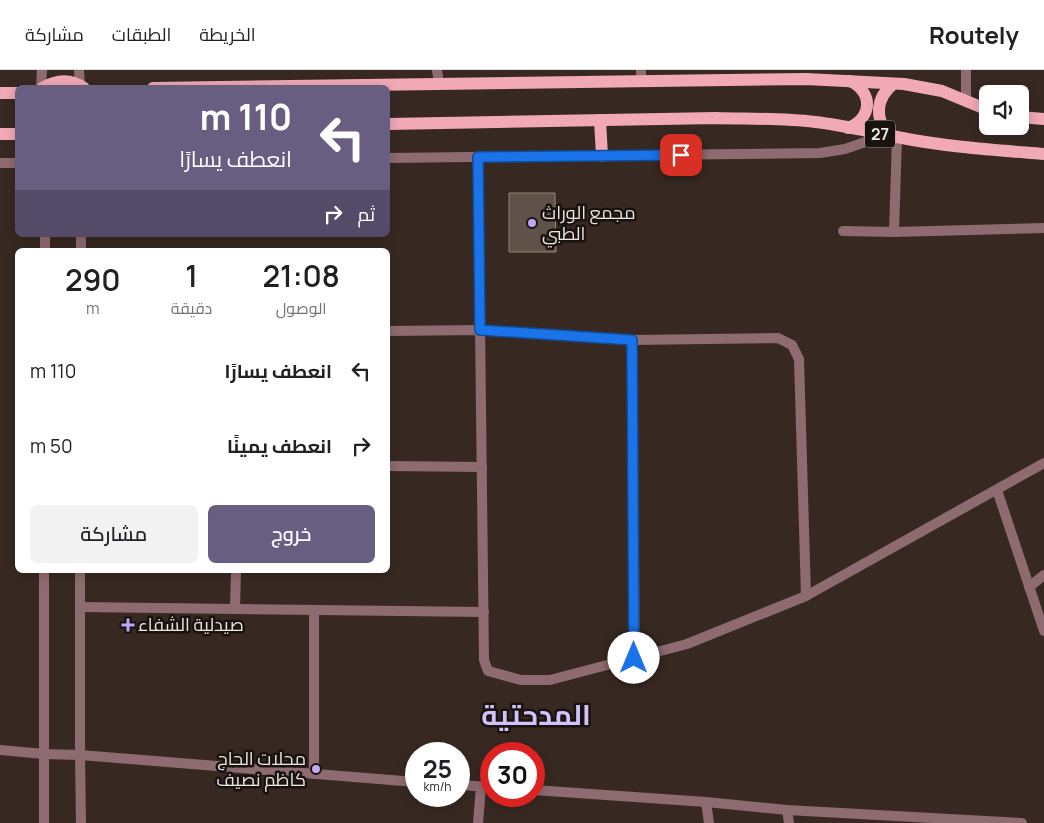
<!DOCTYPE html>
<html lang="ar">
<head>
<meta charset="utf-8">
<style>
	:root { --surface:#fff; --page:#f2f2f2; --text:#202124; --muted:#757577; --line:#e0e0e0; --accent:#685e82 }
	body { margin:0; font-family:Manrope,Cairo,sans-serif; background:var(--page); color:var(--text); direction:rtl; height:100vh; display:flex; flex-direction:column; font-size:19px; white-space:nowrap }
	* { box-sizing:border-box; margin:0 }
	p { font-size:16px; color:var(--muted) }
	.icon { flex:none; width:28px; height:28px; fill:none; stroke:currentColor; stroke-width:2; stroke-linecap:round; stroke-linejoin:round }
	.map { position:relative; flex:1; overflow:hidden; direction:ltr }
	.details { position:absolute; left:15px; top:178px; width:375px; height:325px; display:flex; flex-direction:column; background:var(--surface); border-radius:8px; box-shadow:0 2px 12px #0003; direction:rtl }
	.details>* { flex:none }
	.hud { position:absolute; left:15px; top:15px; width:375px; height:152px; border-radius:8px; box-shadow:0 2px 12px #0003; direction:rtl; background:#685e82; color:#fff; overflow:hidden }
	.fabs { position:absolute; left:979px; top:15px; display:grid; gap:10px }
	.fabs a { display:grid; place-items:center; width:50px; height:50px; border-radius:8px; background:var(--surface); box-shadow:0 2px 12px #0003; font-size:25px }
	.speed { position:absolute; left:405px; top:672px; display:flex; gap:10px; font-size:25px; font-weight:700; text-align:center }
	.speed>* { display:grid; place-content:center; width:65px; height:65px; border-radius:50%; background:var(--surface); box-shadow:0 2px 12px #0003; line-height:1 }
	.speed small { font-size:12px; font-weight:400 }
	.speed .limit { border:8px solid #d22; background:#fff; color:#111 }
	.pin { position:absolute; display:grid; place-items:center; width:42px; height:42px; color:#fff; margin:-21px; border-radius:10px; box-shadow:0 2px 8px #0006 }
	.me { position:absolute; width:55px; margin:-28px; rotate:0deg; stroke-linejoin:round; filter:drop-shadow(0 0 4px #0008) }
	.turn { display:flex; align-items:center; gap:18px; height:105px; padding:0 15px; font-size:22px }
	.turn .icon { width:65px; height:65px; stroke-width:2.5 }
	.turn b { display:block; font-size:35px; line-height:42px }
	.then { display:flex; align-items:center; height:48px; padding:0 15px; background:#0003; gap:10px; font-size:19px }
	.eta { display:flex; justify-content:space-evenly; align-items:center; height:85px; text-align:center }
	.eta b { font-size:30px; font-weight:600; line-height:35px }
	.action { display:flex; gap:10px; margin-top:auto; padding:10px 15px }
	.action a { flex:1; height:58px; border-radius:8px; background:var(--accent); color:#fff; font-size:20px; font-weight:600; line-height:58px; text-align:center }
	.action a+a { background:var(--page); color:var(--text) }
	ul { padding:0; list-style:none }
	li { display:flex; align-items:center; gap:15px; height:75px; padding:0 15px }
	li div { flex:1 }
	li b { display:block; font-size:19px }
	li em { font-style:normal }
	header { display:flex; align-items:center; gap:30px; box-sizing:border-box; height:70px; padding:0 25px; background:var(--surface); border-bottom:1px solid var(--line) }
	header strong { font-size:24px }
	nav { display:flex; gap:28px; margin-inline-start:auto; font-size:18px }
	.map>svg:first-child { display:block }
</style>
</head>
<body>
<header>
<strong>Routely</strong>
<nav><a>الخريطة</a><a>الطبقات</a><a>مشاركة</a></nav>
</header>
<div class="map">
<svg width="1044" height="753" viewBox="0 0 1044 753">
	<rect width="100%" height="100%" fill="#372921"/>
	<path fill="#615249" stroke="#95847b" d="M509 123H555L556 182H509Z"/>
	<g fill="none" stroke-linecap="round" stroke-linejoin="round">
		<g stroke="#8e6b71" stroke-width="10">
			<path d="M843 161 894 162 1044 158"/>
			<path d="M894 162 897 68"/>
		</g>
		<g stroke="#8e6b71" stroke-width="10">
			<path d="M437 0 439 14"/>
			<path d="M641 0V11"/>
			<path d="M966 29V0"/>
			<path d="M478 87 484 590 488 601 521 610H550L687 574 806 526 1044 393"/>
			<path d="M388 261 480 260 632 270 778 268 792 275 799 289 806 526"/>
			<path d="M632 270 635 587"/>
			<path d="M388 396 482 397"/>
			<path d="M997 420 1044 561"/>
			<path d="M1029 517 1044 505"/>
			<path d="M80 537 484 542"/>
			<path d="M235 539 236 500"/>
			<path d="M314 540V704"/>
			<path d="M44 684V753"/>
			<path d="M80 685 81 753"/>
			<path d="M706 732 709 753"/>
			<path d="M787 740 789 753"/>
			<path d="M478 753 481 717"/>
		</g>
		<g stroke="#8e6b71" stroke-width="10">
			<path d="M79 0 80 15"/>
			<path d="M41 18 42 0"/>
			<path d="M388 88 820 83 845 79 868 71 871 61"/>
			<path d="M0 93H18"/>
			<path d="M81 165V180"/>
			<path d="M45 180V165"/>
			<path d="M80 500V685"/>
			<path d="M0 680 44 684 80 685 416 712"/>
			<path d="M44 684V500"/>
			<path d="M459 715 491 717"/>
			<path d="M534 720 706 732 787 740 1022 753"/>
		</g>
		<g stroke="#f1a9b6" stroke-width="12">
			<path d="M42 18C56 10 70 8 84 18"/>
			<path d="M153 18 806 9 904 14 942 21 988 40"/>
			<path d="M0 23H18"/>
			<path d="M1020 47 1044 49"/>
			<path d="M600 50 602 86"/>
			<path d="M388 54 716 48C749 49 782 48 815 52 843 55 870 62 897 67 946 77 995 80 1044 84"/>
			<path d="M848 58C872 48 874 23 850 11"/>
			<path d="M0 64H18"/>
			<path d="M889 66C874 48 876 28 893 14"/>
		</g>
	</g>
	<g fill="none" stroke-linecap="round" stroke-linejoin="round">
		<g stroke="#114b97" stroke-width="12">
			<path id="route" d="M634 588 632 270 480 260 478 87 681 85"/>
		</g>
		<use href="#route" stroke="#1a73e8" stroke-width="9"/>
	</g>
	<g fill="#bfa8f4" stroke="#191310" stroke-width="2">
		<circle cx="532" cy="153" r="5"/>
		<path d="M125.5 547.5h5v5h5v5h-5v5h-5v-5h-5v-5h5z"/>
		<circle cx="316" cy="699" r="5"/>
	</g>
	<g text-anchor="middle" stroke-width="5" stroke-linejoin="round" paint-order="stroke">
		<rect fill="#191310" stroke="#ada5a1" stroke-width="1" x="865" y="50.5" width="30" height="27" rx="4"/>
		<g font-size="16" font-weight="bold" fill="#ede4df">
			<text x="880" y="70">27</text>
		</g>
		<g font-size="18" fill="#ede4df" stroke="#191310" text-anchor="start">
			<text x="542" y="149">مجمع الوراث<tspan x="542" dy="21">الطبي</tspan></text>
			<text x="138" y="561">صيدلية الشفاء</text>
			<text x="306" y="695" text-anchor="end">محلات الحاج<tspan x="306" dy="21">كاظم نصيف</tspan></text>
		</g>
		<g font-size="28" font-weight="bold" fill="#d2c2fb" stroke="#191310">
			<text x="536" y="655">المدحتية</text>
		</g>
	</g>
</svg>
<div class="fabs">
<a><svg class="icon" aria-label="sound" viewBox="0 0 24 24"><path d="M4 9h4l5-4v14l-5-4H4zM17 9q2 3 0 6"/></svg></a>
</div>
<div class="speed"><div>25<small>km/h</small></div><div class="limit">30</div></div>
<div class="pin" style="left:681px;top:85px;background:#d93025"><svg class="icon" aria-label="arrive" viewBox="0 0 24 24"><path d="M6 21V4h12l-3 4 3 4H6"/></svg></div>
<svg class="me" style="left:634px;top:588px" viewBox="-20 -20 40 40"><circle r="19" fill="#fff"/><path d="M0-13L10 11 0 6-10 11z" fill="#1a73e8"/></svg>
<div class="hud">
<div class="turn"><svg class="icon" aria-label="left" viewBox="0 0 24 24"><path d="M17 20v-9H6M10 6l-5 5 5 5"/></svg><div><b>110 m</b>انعطف يسارًا</div></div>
<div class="then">ثم<svg class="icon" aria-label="right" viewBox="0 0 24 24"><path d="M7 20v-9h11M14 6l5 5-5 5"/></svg></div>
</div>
<section class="details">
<div class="eta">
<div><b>21:08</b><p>الوصول</p></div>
<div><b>1</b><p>دقيقة</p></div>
<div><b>290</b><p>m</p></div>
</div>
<ul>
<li><svg class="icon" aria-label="left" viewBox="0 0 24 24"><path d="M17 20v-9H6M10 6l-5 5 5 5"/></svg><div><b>انعطف يسارًا</b></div><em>110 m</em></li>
<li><svg class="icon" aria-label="right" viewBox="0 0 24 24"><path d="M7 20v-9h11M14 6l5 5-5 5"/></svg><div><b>انعطف يمينًا</b></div><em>50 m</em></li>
</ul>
<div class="action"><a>خروج</a><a>مشاركة</a></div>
</section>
</div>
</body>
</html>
